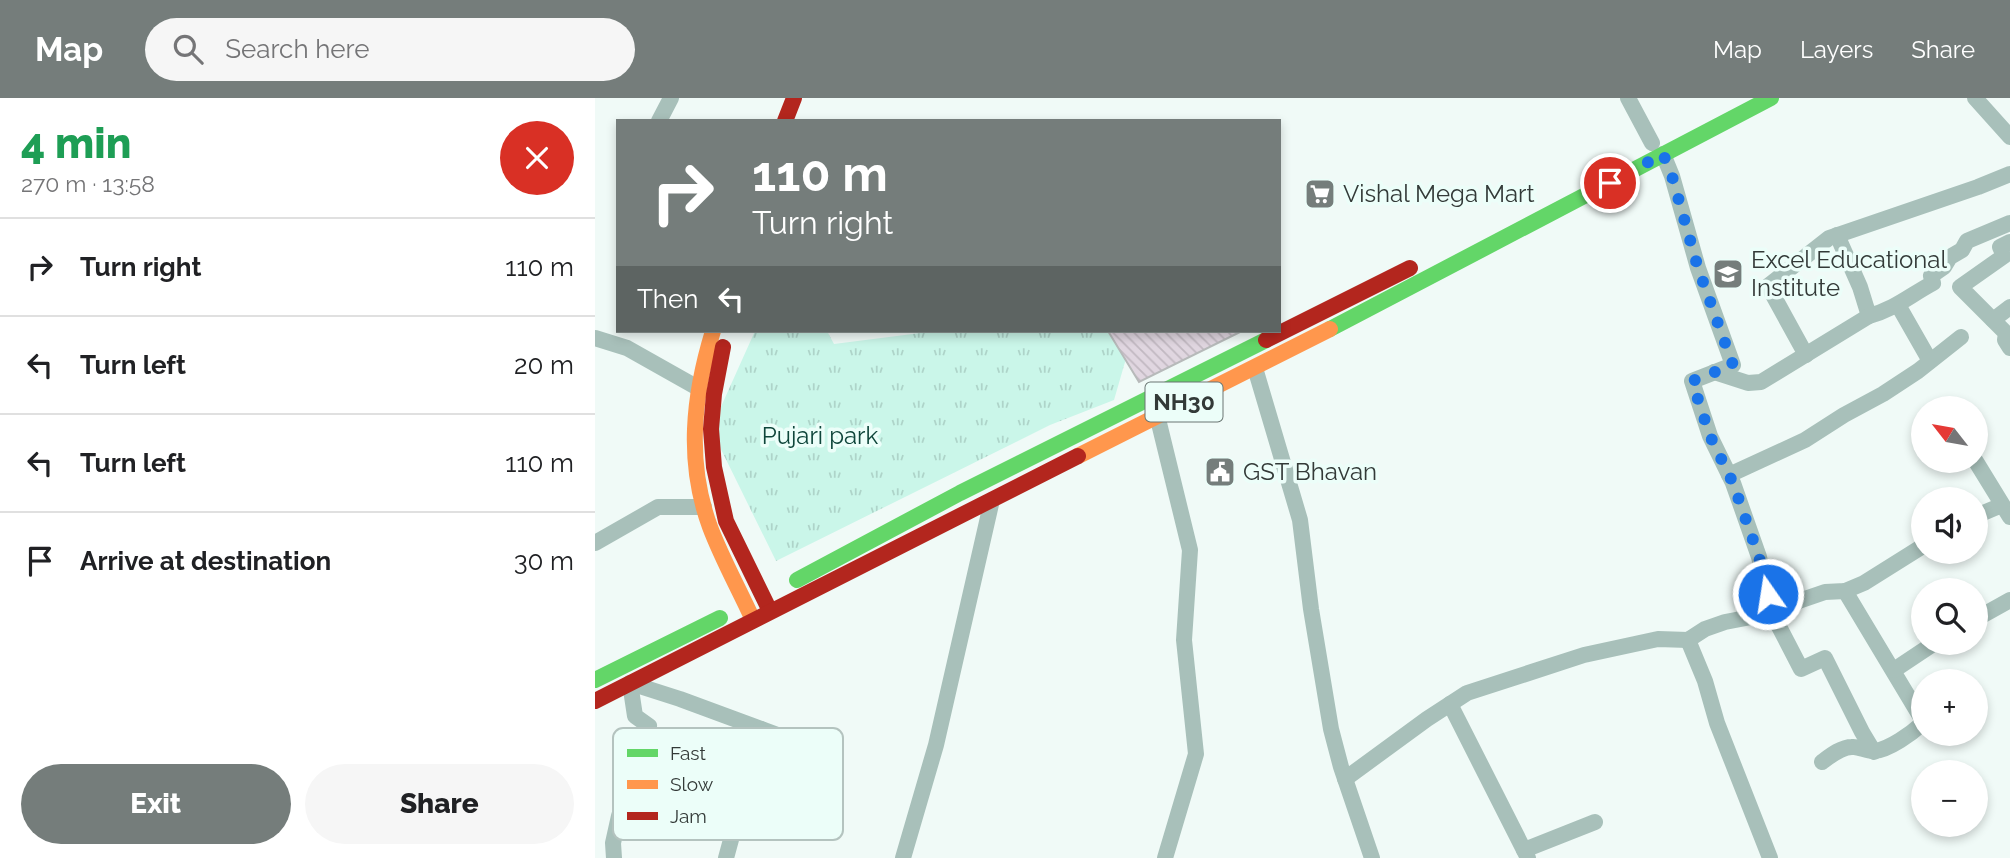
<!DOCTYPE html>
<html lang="en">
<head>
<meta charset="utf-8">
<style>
	:root { --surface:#fff; --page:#f6f6f6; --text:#202124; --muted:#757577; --line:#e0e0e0; --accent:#757d7b }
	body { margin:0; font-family:Raleway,sans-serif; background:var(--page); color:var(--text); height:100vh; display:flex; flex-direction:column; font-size:26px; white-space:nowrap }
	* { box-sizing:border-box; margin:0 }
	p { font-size:23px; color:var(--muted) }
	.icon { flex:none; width:38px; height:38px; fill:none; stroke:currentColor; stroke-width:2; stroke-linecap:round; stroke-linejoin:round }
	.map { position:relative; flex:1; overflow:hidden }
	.drawer { display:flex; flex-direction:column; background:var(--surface); width:595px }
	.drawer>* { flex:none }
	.top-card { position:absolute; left:21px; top:21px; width:665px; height:214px; border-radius:0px; box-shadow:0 4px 10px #0003; background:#757d7b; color:#fff; overflow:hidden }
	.needle { width:46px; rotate:301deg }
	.buttons { position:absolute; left:1316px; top:298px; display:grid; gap:14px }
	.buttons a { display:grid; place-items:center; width:77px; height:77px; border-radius:50%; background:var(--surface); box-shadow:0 4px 10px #0003; font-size:35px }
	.pin { position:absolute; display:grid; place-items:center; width:60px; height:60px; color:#fff; margin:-30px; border:4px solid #fff; border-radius:50%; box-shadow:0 2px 7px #0007 }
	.me { position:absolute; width:77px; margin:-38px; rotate:347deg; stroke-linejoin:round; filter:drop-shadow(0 0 5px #0008) }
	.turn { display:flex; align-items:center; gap:24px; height:147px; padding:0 21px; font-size:32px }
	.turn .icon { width:91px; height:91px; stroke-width:2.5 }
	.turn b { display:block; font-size:49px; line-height:60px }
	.then { display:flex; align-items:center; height:66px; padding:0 21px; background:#0003; gap:14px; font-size:26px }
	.round { display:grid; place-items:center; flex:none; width:74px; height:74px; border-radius:37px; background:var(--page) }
	.head { display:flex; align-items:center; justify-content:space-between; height:119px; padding:0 21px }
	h1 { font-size:42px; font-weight:800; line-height:52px; color:#1e9e55 }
	.action { display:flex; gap:14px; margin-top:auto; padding:14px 21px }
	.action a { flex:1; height:80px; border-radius:42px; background:var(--accent); color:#fff; font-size:28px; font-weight:800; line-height:80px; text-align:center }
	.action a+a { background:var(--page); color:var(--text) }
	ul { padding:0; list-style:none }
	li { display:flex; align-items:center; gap:21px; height:98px; padding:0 21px; border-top:2px solid var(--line) }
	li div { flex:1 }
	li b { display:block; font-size:26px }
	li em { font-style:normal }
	header { display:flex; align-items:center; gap:42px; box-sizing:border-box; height:98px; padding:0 35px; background:var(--accent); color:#fff }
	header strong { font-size:33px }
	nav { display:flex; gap:38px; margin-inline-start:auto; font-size:24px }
	.search { width:490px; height:63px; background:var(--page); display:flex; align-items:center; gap:18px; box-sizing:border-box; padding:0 24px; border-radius:38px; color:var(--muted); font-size:26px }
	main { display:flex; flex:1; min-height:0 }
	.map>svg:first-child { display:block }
</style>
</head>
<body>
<header>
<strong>Map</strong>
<div class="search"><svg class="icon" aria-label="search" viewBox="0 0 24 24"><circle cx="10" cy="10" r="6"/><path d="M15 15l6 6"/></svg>Search here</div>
<nav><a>Map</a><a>Layers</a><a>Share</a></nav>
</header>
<main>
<section class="drawer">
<div class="head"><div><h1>4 min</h1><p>270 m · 13:58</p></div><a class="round" style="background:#d93025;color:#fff"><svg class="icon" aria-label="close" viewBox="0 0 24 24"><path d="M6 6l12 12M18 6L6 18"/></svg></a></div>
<ul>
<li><svg class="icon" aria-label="right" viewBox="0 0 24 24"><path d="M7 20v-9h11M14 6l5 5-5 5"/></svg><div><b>Turn right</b></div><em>110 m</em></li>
<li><svg class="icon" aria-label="left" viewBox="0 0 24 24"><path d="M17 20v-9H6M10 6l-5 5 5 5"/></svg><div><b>Turn left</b></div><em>20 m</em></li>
<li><svg class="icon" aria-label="left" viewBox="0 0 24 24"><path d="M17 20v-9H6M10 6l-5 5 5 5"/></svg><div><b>Turn left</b></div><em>110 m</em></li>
<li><svg class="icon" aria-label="arrive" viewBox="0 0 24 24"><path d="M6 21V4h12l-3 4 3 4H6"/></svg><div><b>Arrive at destination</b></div><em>30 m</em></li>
</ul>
<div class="action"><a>Exit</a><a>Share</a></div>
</section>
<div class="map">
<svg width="1415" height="760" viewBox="0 0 1415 760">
	<defs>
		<pattern id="park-tufts" width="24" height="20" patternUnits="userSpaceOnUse" patternTransform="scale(1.75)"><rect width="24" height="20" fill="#caf6e9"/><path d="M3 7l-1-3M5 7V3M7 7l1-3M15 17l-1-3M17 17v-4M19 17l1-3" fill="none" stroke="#aed4c9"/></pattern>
		<pattern id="building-back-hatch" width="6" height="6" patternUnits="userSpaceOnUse" patternTransform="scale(1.75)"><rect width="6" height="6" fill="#e0d6e0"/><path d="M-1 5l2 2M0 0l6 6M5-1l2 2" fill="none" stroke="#c1b8c1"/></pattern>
	</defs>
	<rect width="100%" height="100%" fill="#f0faf7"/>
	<path fill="url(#park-tufts)" d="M160 233H232L239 246 341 233H539L519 302 455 327 181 463 116 331Z"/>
	<path fill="url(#building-back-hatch)" stroke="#b7baba" stroke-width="2" d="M513 233H647L544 284Z"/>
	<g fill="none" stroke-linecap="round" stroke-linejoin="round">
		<g stroke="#a8c0ba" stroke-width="16">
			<path d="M1033 0 1057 45"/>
			<path d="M1380 0 1415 39"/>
			<path d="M64 23 76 0"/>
			<path d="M1068 56 1077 78 1103 170 1138 267 1097 283 1115 338 1138 385 1164 459 1177 515 1206 571 1230 560 1267 634 1279 654"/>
			<path d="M1242 137 1265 189 1274 218"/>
			<path d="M1415 144 1405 149 1409 158 1365 189 1411 235 1410 242 1415 250"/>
			<path d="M1303 207 1335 263"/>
			<path d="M1398 222 1415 209"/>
			<path d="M0 240 32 250 103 290"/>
			<path d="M1211 257 1173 188 1234 140 1383 89 1415 76"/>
			<path d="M660 270 705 422 716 511 736 631 746 669 777 760"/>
			<path d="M1119 274 1153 285 1166 284 1274 218C1300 211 1314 198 1338 185L1336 178 1349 169 1355 159 1367 152 1372 143 1415 125"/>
			<path d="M562 317 595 452 589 542 601 656 570 760"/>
			<path d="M1380 362 1415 419"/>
			<path d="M1134 377 1210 342 1249 317 1288 296 1323 273 1366 239"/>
			<path d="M1381 418 1407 407"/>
			<path d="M0 445 63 409H109"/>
			<path d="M1250 493 1328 623"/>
			<path d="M1381 521 1415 502"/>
			<path d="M1093 542 1110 583 1122 625 1175 760"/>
			<path d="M1299 572 1341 544"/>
			<path d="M855 606 933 760"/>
			<path d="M1227 664C1235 658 1246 649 1257 649 1264 648 1272 654 1279 653 1294 652 1317 635 1328 625"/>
			<path d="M750 681 832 621 872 595 989 557 1063 541 1093 542 1110 531 1130 524 1177 515 1195 506 1230 494 1250 493 1269 485 1328 448"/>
			<path d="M929 752 1000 724"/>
			<path d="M19 760 18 745 24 718 54 628 40 618 35 585 85 601 231 655"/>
			<path d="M131 760 166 631"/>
			<path d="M308 760 341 647 397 402"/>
		</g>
		<g stroke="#63d668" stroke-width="16">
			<path d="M735 231 1176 0"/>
			<path d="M202 482 365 395 671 242"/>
			<path d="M0 582 125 520"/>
		</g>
		<g stroke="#ff974d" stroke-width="16">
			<path d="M118 233C98 298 91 364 115 429 127 461 144 491 158 522"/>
			<path d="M483 358 735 231"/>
		</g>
		<g stroke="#b3261e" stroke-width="16">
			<path d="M190 23 199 0"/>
			<path d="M671 242 815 170"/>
			<path d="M128 249 119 296 116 331 119 369 131 423 175 513"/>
			<path d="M0 603 483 358"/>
		</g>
	</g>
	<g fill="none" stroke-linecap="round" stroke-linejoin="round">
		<path stroke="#1a73e8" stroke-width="12" stroke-dasharray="0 21.6" d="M1015 85 1068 56 1077 78 1103 170 1138 267 1097 283 1115 338 1138 385 1164 459 1173 496"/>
	</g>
	<defs>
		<g id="supermarket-square" transform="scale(1.575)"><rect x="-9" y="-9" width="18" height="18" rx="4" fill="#757d7b" stroke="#ecfef9"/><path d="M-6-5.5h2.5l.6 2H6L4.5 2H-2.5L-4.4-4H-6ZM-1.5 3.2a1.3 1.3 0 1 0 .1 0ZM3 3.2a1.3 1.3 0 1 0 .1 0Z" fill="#fff"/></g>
		<g id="school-square" transform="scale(1.575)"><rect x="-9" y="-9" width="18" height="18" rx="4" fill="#757d7b" stroke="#ecfef9"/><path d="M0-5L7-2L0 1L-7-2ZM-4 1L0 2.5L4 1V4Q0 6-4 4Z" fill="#fff"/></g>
		<g id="civic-square" transform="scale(1.575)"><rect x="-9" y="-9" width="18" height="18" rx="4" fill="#757d7b" stroke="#ecfef9"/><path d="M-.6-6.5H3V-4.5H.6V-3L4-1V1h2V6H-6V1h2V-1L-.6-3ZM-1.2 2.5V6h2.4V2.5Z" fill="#fff"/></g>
	</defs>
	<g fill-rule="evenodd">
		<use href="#supermarket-square" x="725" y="96"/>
		<use href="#school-square" x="1133" y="176"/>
		<use href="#civic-square" x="625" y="374"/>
	</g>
	<g text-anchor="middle" stroke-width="7" stroke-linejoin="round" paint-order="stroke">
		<rect fill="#ecfef9" stroke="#6a7572" stroke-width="2" x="550.5" y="284.5" width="77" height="39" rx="5"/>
		<g font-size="23" font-weight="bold" fill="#333a38">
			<text x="589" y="312">NH30</text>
		</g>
		<g font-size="24" fill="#333a38" stroke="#ecfef9" text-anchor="start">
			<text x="748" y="104">Vishal Mega Mart</text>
			<text x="1156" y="170">Excel Educational<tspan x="1156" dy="28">Institute</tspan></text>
			<text x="648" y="382">GST Bhavan</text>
		</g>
		<g font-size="24" fill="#0f463b" stroke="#ecfef9">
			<text x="225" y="346">Pujari park</text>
		</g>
	</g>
	<rect x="18" y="630" width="230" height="112" rx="10" fill="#ecfef9" stroke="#b4c3bf" stroke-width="2"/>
	<rect x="32" y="651" width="31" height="8" fill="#63d668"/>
	<rect x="32" y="682" width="31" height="9" fill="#ff974d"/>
	<rect x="32" y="714" width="31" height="8" fill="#b3261e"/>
	<g font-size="19" fill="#333a38">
		<text x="75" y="662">Fast</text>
		<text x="75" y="693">Slow</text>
		<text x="75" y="725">Jam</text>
	</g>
</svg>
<div class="buttons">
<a><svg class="needle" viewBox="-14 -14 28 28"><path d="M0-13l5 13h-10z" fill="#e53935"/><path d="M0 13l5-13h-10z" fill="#757577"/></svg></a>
<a><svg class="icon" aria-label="sound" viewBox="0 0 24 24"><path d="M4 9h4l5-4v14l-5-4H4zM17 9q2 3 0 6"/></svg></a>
<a><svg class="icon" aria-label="search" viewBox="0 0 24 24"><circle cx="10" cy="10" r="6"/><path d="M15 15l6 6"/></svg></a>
<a>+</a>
<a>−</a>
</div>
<div class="pin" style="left:1015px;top:85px;background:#d93025"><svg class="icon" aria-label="arrive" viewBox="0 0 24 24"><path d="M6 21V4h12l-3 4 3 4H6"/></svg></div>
<svg class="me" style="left:1173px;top:496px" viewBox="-20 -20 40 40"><circle r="17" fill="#1a73e8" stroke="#fff" stroke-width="3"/><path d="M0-11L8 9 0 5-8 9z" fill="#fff"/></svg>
<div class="top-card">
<div class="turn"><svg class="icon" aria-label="right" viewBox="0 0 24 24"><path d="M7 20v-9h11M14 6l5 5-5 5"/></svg><div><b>110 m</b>Turn right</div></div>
<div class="then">Then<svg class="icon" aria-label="left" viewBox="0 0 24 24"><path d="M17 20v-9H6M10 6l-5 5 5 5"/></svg></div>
</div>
</div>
</main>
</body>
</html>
